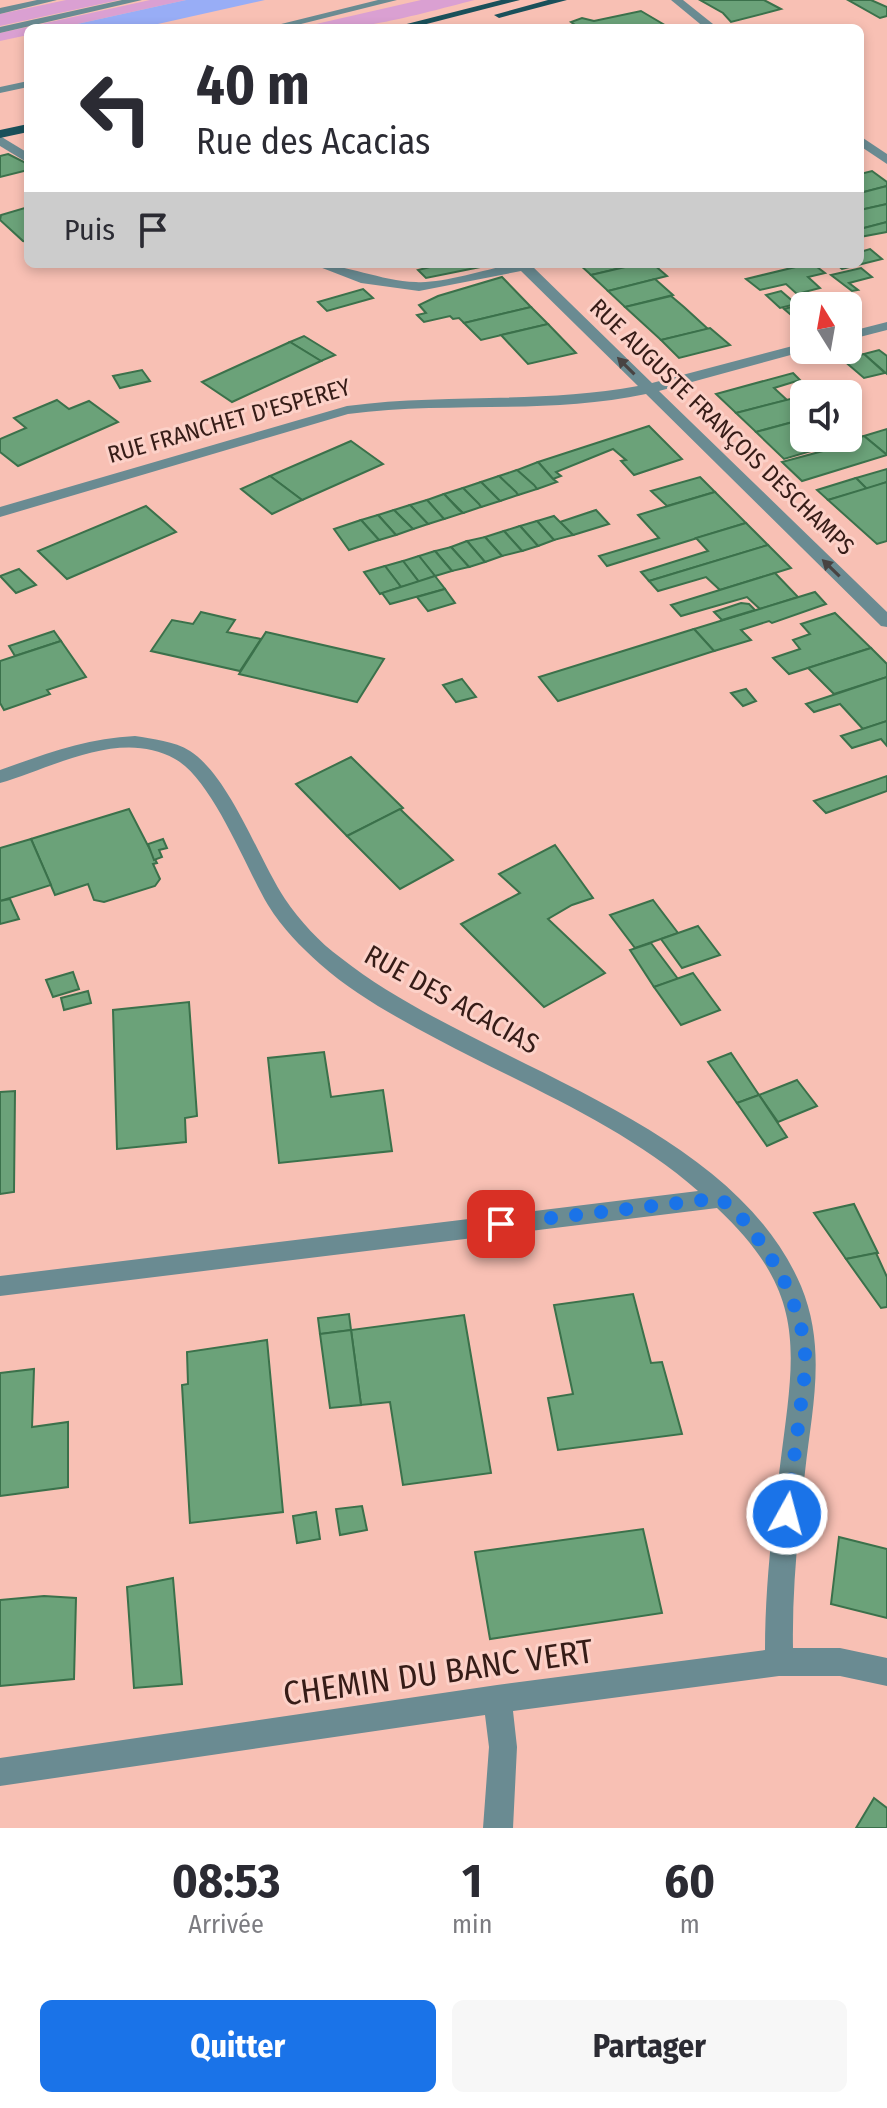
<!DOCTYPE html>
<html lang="fr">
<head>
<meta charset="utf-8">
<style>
	:root { --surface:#fff; --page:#f7f7f7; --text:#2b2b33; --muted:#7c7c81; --accent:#1a73e8 }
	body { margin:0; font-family:"Fira Sans Condensed",sans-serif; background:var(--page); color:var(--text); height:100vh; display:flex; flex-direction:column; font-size:30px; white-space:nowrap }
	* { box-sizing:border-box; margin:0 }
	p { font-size:26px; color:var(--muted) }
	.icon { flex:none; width:44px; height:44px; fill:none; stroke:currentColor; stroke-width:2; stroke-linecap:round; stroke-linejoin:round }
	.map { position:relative; height:1828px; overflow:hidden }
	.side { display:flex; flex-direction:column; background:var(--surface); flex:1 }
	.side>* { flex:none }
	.top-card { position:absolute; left:24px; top:24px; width:840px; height:244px; border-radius:12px; box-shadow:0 4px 12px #0003; background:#fff; color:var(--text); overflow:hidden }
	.needle { width:52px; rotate:349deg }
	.tools { position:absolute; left:790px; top:292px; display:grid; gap:16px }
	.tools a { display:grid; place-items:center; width:72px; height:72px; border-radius:12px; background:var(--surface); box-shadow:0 4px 12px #0003; font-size:40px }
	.pin { position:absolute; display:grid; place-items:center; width:68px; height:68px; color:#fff; margin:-34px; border-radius:16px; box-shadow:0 4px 12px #0006 }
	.me { position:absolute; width:88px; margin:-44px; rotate:7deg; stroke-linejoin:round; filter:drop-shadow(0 0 6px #0008) }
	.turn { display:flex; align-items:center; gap:28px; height:168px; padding:0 40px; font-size:36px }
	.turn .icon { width:104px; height:104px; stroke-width:2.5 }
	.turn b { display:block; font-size:56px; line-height:68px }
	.then { display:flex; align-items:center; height:76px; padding:0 40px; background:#0003; gap:16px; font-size:30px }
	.eta { display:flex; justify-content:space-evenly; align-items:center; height:136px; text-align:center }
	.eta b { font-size:48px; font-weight:700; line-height:56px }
	.cta { display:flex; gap:16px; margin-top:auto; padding:16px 40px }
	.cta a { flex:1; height:92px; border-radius:12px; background:var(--accent); color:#fff; font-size:32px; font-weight:700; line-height:92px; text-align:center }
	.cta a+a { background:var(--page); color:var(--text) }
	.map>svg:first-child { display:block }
</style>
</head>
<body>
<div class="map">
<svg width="887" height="1828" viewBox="0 0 887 1828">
	<rect width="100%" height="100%" fill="#f8c0b4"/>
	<g fill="#daa0d2">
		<path d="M66 0H119L0 26V14Z"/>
		<path d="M150 0H186L59 28H28V35L0 41V33Z"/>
		<path d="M421 0H475C445 7 339 39 316 24Z"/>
	</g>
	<path fill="#98adf6" d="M186 0H265L140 28H59Z"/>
	<g fill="#6ba279" stroke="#3b714b" stroke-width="2">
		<path d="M700 0H764L781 9 731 22 723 13Z"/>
		<path d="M848 0H871L887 7V16L880 18Z"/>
		<path d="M641 11 663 24 652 28H567L575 25 571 22 582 18 594 21Z"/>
		<path d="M8 154 28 164V170L0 177V156Z"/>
		<path d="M872 171 887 182V186L860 193V174Z"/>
		<path d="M887 186V204L860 210V193Z"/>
		<path d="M887 204V222L860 229V210Z"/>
		<path d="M28 207V242L23 241 0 220 1 215Z"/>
		<path d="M887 222V232L860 237V229Z"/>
		<path d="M870 249 882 259 842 269 836 264H860V252Z"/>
		<path d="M442 264H488L490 265 426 278 418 270Z"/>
		<path d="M579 264H628L630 266 591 275Z"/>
		<path d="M653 264 667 276 608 291 591 275 638 264Z"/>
		<path d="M808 264H813L825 273 808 277 820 288 797 294 786 284 760 290 746 279Z"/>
		<path d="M861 268 872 277 849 283 858 290 852 291 831 275Z"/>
		<path d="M502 277 531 307 464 323 459 318 453 319 450 316 424 322 417 315 426 313 419 305 438 296Z"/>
		<path d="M655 279 673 295 625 307 608 291Z"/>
		<path d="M363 289 373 298 327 311 318 302Z"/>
		<path d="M781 291 796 304 780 308 766 295Z"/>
		<path d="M671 296 684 307 708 329 661 340 625 307Z"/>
		<path d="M802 304 805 306 804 326 784 309Z"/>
		<path d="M531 307 548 324 481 340 464 323Z"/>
		<path d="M548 324 576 353 528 364 501 335Z"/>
		<path d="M710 328 730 345 679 358 661 340Z"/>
		<path d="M304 336 335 355 321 361 290 342Z"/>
		<path d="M290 342 321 361 232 402 202 382Z"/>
		<path d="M879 350 887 356V374L864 354Z"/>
		<path d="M864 354 885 373 864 378 843 360Z"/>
		<path d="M142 370 150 381 120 388 113 376Z"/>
		<path d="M793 373 800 380 774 388 787 400 736 413 716 394Z"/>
		<path d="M794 398 804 407V419L756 432 736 413Z"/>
		<path d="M57 400 69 409 89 401 118 422 18 466 0 452V439L26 428 14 418Z"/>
		<path d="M804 419V438H838L842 442 784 459 756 432Z"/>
		<path d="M649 426 682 459 634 475 621 461 626 460 613 449 556 472 561 476 553 479 538 462Z"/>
		<path d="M887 429V454H886L864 436Z"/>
		<path d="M864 436 887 455 802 481 782 462 834 448 830 445Z"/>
		<path d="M351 441 383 464 302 500 270 476Z"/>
		<path d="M538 462 553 479 557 482 537 489 517 470Z"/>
		<path d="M887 469V482L867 489 856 478Z"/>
		<path d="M517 470 534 485 537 489 518 495 499 476Z"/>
		<path d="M270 476 302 500 272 514 241 489Z"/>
		<path d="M499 476 516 492 518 495 500 501 481 482Z"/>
		<path d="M700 477 715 492 667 506 651 491Z"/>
		<path d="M856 478 867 489 828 500 817 490Z"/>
		<path d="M481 482 500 501 481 507 463 488Z"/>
		<path d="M887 482V541L877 544 828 500Z"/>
		<path d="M463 488 479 504 481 507 463 513 444 494Z"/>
		<path d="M715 492 746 523 607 566 599 556 659 538 638 515Z"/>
		<path d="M444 494 459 510 463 513 444 519 427 500Z"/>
		<path d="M427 500 444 519 428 524 410 505Z"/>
		<path d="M410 505 428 524 413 529 394 510Z"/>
		<path d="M146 506 176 532 67 579 38 551Z"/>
		<path d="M394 510 413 529 396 535 378 515Z"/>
		<path d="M596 510 609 524 573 535 560 522Z"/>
		<path d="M378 515 396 535 379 540 361 520Z"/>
		<path d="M554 516 573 535 554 540 537 521Z"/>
		<path d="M361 520 379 540 349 550 334 529Z"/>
		<path d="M537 521 554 540 538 546 520 526Z"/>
		<path d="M746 523 768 545 649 581 641 572 708 551 696 538Z"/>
		<path d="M520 526 538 546 522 551 504 531Z"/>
		<path d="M504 531 522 551 502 556 485 537Z"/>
		<path d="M485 537 502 556 485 562 467 541Z"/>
		<path d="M467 541 485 562 469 567 451 547Z"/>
		<path d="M768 545 791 568 720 590 706 577 658 591 649 581Z"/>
		<path d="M451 547 469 567 452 571 435 551Z"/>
		<path d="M435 551 452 571 435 576 419 556Z"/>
		<path d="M419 556 435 576 419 582 403 561Z"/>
		<path d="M403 561 419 582 401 587 385 566Z"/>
		<path d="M385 566 401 587 380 594 364 572Z"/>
		<path d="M19 569 36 585 16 593 0 576Z"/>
		<path d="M775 573 798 597 760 609 747 597 681 616 671 605Z"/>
		<path d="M435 576 445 589 390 604 382 593Z"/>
		<path d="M445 589 455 603 428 611 417 597Z"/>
		<path d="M815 592 826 604 772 623 769 621 741 630 751 640 714 651 694 629Z"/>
		<path d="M741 603 749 604 755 610 722 620 714 612Z"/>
		<path d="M201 612 235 620 227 632 261 639 240 671 151 651 172 620 193 624Z"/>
		<path d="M835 613 871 648 789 674 773 658 800 649 793 640 810 634 801 624Z"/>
		<path d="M694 629 714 651 558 701 539 677Z"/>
		<path d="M54 631 61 641 15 656 9 646Z"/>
		<path d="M266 632 384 659 357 702 239 674Z"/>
		<path d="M61 641 86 677 47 690 50 694 4 710 0 703V661Z"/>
		<path d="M871 648 887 664V677L834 694 808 668Z"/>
		<path d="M887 677V721L863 729 840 704 814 712 806 704Z"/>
		<path d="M462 679 476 697 456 702 443 685Z"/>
		<path d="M746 689 756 701 743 706 731 693Z"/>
		<path d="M887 721V746L881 739 852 748 841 736Z"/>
		<path d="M351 757 403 808 347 836 296 784Z"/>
		<path d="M887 776V791L826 813 814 801Z"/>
		<path d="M129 809 157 863 153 864 160 879 155 886 104 902 94 900 88 884 55 895 31 839Z"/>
		<path d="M400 809 453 860 400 889 347 836Z"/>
		<path d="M31 839 51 885 0 901V848Z"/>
		<path d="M163 839 167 848 159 850 162 857 154 860 148 844Z"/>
		<path d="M555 845 593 898 572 905 548 919 605 973 544 1007 461 924 520 893 499 874Z"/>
		<path d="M10 899 19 919 0 924V901Z"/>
		<path d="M653 900 678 933 635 948 610 915Z"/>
		<path d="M698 926 720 955 682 968 661 939Z"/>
		<path d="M651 943 678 979 654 987 630 950Z"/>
		<path d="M73 972 79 989 53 997 46 980Z"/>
		<path d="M693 973 720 1010 681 1025 654 987Z"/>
		<path d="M88 991 91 1003 64 1010 61 998Z"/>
		<path d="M189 1002 197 1116 185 1118 186 1142 117 1149 113 1010Z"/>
		<path d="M324 1052 331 1097 383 1090 392 1151 279 1163 268 1058Z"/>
		<path d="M731 1053 759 1095 737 1103 708 1062Z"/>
		<path d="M797 1080 817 1106 778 1122 759 1095Z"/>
		<path d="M15 1091 14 1192 0 1194V1092Z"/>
		<path d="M759 1095 787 1137 767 1146 737 1103Z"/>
		<path d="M854 1204 878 1253 846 1259 814 1213Z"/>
		<path d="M876 1253 887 1277V1307L881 1308 846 1259Z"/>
		<path d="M633 1294 651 1363 662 1362 682 1434 558 1450 548 1398 573 1394 554 1305Z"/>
		<path d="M349 1314 351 1330 320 1334 318 1318Z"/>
		<path d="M464 1315 491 1473 403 1485 390 1402 361 1405 351 1330Z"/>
		<path d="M351 1330 361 1405 330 1408 320 1334Z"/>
		<path d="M267 1340 283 1512 190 1523 182 1385 188 1384 187 1352Z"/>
		<path d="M34 1369 32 1427 68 1422V1487L0 1496V1373Z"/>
		<path d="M362 1506 367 1530 340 1535 336 1509Z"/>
		<path d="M316 1512 320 1539 297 1543 293 1516Z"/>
		<path d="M643 1529 662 1613 490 1639 475 1552Z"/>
		<path d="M839 1537 887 1549V1618L831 1604Z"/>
		<path d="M173 1578 182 1684 134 1688 127 1587Z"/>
		<path d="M44 1596 76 1598 74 1679 0 1686V1600Z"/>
		<path d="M874 1798 887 1808V1828H856Z"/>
	</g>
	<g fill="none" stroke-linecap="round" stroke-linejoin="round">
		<g fill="#6a8b92" fill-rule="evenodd">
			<path d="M37 0H57L0 14V8Z"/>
			<path d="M122 0H142L0 33V27Z"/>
			<path d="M378 0H397L285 28H265Z"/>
			<path d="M671 0H683L718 28H705Z"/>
			<path d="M28 81V87L0 93V87Z"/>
			<path d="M0 136 28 153V163L0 146Z"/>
			<path d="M860 136 887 154V164L860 146Z"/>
			<path d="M312 264C347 264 380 281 416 282 441 284 487 269 514 264H530L652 383 804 343V350H809L659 391 887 612V627L881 626 646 394C548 415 447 401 348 414L0 517V507L347 406C444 393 542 404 638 386L521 271 419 291 361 283Z"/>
			<path d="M887 322V330L848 340V332Z"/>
			<path d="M135 736C153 739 174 741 190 751 230 777 258 858 285 899 300 921 319 942 341 958 476 1065 729 1117 801 1286 827 1349 812 1408 805 1472 798 1531 792 1589 793 1648H840L887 1658V1686L840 1676H779L513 1711 517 1747 513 1828H483L489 1747 485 1715 0 1786V1758L497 1685 765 1650C765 1589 772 1527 780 1466 794 1353 810 1295 717 1208L0 1296V1276L698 1191C623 1125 525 1086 437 1039 396 1017 355 995 320 964 301 947 282 928 268 905 246 868 212 779 175 759 120 728 53 768 0 783V770C45 754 87 738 135 736Z"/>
		</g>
		<g fill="#1a505a" fill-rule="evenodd">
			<path d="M501 0H520L411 28H391Z"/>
			<path d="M548 0H567L499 18 494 15Z"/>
			<path d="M28 124V132L0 138V130Z"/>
		</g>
	</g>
	<defs><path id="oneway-solid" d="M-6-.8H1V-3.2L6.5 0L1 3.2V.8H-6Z" transform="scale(2)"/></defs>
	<g fill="#484342">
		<use href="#oneway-solid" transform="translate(626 366) rotate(-135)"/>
		<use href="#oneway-solid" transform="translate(831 568) rotate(-136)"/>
	</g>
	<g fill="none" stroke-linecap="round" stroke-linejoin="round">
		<path stroke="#1a73e8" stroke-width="14" stroke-dasharray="0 25.2" d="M501 1224 720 1198 748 1224 781 1273 800 1320 805 1351V1372L787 1514"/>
	</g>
	<g text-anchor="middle" stroke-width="6" stroke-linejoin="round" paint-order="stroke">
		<g font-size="24" fill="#361c17" stroke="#fcd1c8">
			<text transform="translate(229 421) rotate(-16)" y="8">RUE FRANCHET D'ESPEREY</text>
			<text transform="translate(722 427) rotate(44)" y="8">RUE AUGUSTE FRANÇOIS DESCHAMPS</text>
		</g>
		<g font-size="28" fill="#361c17" stroke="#fcd1c8">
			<text transform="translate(452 999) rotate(29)" y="10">RUE DES ACACIAS</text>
		</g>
		<g font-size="34" fill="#361c17" stroke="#fcd1c8">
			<text transform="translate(438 1672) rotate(-8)" y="12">CHEMIN DU BANC VERT</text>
		</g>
	</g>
</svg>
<div class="tools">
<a><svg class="needle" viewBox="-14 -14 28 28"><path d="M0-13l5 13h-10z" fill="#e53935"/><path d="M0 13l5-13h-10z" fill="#7c7c81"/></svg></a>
<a><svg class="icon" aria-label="sound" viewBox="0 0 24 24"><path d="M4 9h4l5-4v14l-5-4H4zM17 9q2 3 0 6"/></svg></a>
</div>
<div class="pin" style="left:501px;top:1224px;background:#d93025"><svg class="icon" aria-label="arrive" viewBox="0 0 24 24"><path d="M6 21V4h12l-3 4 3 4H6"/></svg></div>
<svg class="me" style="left:787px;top:1514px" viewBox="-20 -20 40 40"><circle r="17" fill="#1a73e8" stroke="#fff" stroke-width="3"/><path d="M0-11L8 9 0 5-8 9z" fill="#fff"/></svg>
<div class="top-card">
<div class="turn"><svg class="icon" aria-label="left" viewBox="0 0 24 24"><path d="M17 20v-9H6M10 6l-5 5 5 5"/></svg><div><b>40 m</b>Rue des Acacias</div></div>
<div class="then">Puis<svg class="icon" aria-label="arrive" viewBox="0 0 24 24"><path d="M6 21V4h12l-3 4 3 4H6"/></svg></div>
</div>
</div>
<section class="side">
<div class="eta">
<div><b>08:53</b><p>Arrivée</p></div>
<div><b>1</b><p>min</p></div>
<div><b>60</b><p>m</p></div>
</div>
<div class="cta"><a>Quitter</a><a>Partager</a></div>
</section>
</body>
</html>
